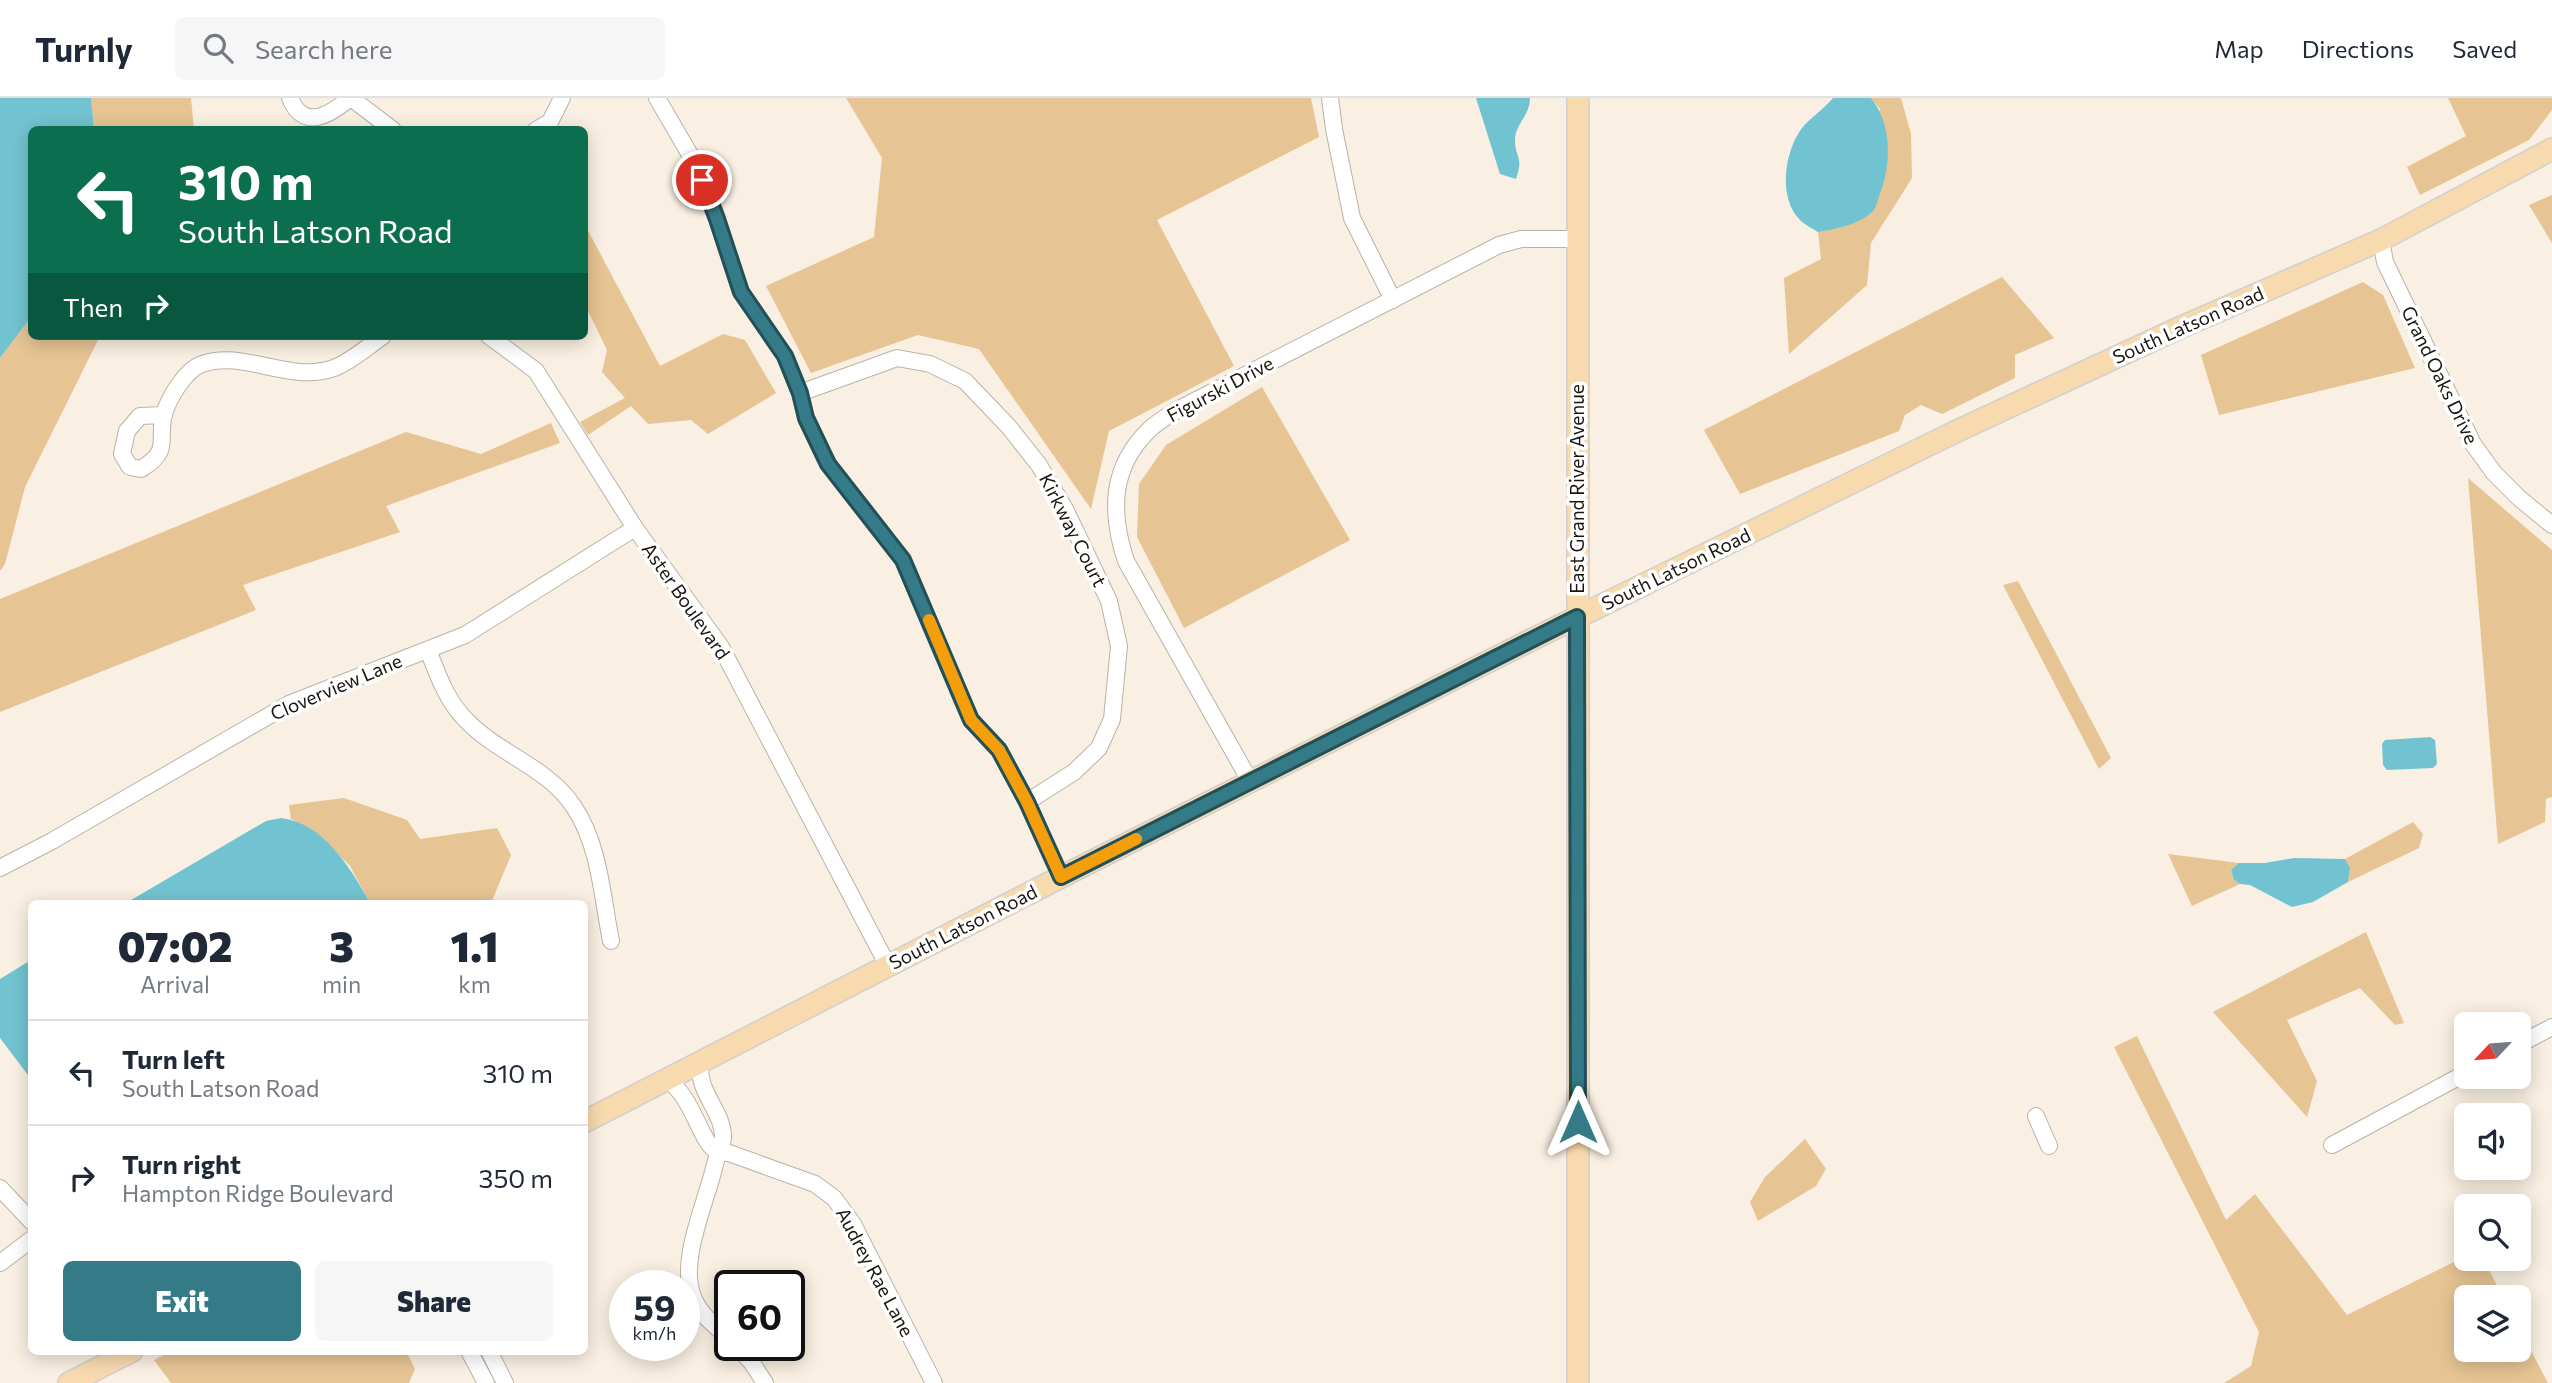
<!DOCTYPE html>
<html lang="en">
<head>
<meta charset="utf-8">
<style>
	:root { --surface:#fff; --page:#f6f6f7; --text:#1f2937; --muted:#747a83; --line:#e0e1e3; --accent:#357b87 }
	body { margin:0; font-family:Commissioner,sans-serif; background:var(--page); color:var(--text); height:100vh; display:flex; flex-direction:column; font-size:26px; white-space:nowrap }
	* { box-sizing:border-box; margin:0 }
	p { font-size:23px; color:var(--muted) }
	.icon { flex:none; width:38px; height:38px; fill:none; stroke:currentColor; stroke-width:2; stroke-linecap:round; stroke-linejoin:round }
	.map { position:relative; flex:1; overflow:hidden }
	.side { position:absolute; left:28px; top:802px; width:560px; height:455px; display:flex; flex-direction:column; background:var(--surface); border-radius:10px; box-shadow:0 4px 18px #0003 }
	.side>* { flex:none }
	.guide { position:absolute; left:28px; top:28px; width:560px; height:214px; border-radius:10px; box-shadow:0 4px 18px #0003; background:#0b6e4f; color:#fff; overflow:hidden }
	.needle { width:46px; rotate:244deg }
	.tools { position:absolute; left:2454px; top:914px; display:grid; gap:14px }
	.tools a { display:grid; place-items:center; width:77px; height:77px; border-radius:10px; background:var(--surface); box-shadow:0 4px 18px #0003; font-size:35px }
	.speed { position:absolute; left:609px; top:1172px; display:flex; gap:14px; font-size:35px; font-weight:700; text-align:center }
	.speed>* { display:grid; place-content:center; width:91px; height:91px; border-radius:50%; background:var(--surface); box-shadow:0 4px 18px #0003; line-height:1 }
	.speed small { font-size:18px; font-weight:400 }
	.speed .limit { border:4px solid #111; border-radius:10px; background:#fff; color:#111 }
	.pin { position:absolute; display:grid; place-items:center; width:60px; height:60px; color:#fff; margin:-30px; border:4px solid #fff; border-radius:50%; box-shadow:0 2px 7px #0007 }
	.me { position:absolute; width:77px; margin:-38px; rotate:0deg; stroke-linejoin:round; filter:drop-shadow(0 0 5px #0008) }
	.turn { display:flex; align-items:center; gap:24px; height:147px; padding:0 35px; font-size:32px }
	.turn .icon { width:91px; height:91px; stroke-width:2.5 }
	.turn b { display:block; font-size:49px; line-height:60px }
	.then { display:flex; align-items:center; height:66px; padding:0 35px; background:#0003; gap:14px; font-size:26px }
	.eta { display:flex; justify-content:space-evenly; align-items:center; height:119px; text-align:center }
	.eta b { font-size:42px; font-weight:800; line-height:49px }
	.primary-button { display:flex; gap:14px; margin-top:auto; padding:14px 35px }
	.primary-button a { flex:1; height:80px; border-radius:10px; background:var(--accent); color:#fff; font-size:28px; font-weight:800; line-height:80px; text-align:center }
	.primary-button a+a { background:var(--page); color:var(--text) }
	ul { padding:0; list-style:none }
	li { display:flex; align-items:center; gap:21px; height:105px; padding:0 35px; border-top:2px solid var(--line) }
	li div { flex:1 }
	li b { display:block; font-size:26px }
	li em { font-style:normal }
	header { display:flex; align-items:center; gap:42px; box-sizing:border-box; height:98px; padding:0 35px; background:var(--surface); border-bottom:2px solid var(--line) }
	header strong { font-size:33px }
	nav { display:flex; gap:38px; margin-inline-start:auto; font-size:24px }
	.search { width:490px; height:63px; background:var(--page); display:flex; align-items:center; gap:18px; box-sizing:border-box; padding:0 24px; border-radius:10px; color:var(--muted); font-size:26px }
	.map>svg:first-child { display:block }
</style>
</head>
<body>
<header>
<strong>Turnly</strong>
<div class="search"><svg class="icon" aria-label="search" viewBox="0 0 24 24"><circle cx="10" cy="10" r="6"/><path d="M15 15l6 6"/></svg>Search here</div>
<nav><a>Map</a><a>Directions</a><a>Saved</a></nav>
</header>
<div class="map">
<svg width="2552" height="1285" viewBox="0 0 2552 1285">
	<rect width="100%" height="100%" fill="#f9efe2"/>
	<g fill="#e6c494">
		<path d="M91 0H191L194 31H94Z"/>
		<path d="M846 0H1311L1319 39 1157 122 1234 268 1109 333 1091 411 979 251 918 237 811 275 766 188 874 139 882 60Z"/>
		<path d="M1871 0H1901L1911 36 1912 80 1871 145 1867 187 1789 256 1784 180 1821 161 1818 134 1847 128 1880 11Z"/>
		<path d="M2448 0H2552V12L2529 42 2420 97 2407 69 2466 38Z"/>
		<path d="M2552 97V145L2529 107Z"/>
		<path d="M585 127 660 268 723 236 745 242 776 295 708 336 691 322 648 326 631 308 588 337 580 324 625 300 602 274 607 252 585 207Z"/>
		<path d="M2002 179 2054 240 2015 257V280L1942 316 1921 307 1905 317 1899 333 1740 396 1704 332Z"/>
		<path d="M2363 184 2383 197 2415 270 2219 317 2201 257Z"/>
		<path d="M31 219 32 238H100L25 389 5 466 0 473V260Z"/>
		<path d="M1262 289 1350 442 1184 530 1137 439 1139 386 1166 347Z"/>
		<path d="M551 325 560 345 386 408 400 434 243 487 256 512 0 614V501L406 334 481 356Z"/>
		<path d="M2468 380 2552 452V699L2546 701 2545 724 2498 746Z"/>
		<path d="M2018 483 2111 660 2099 671 2003 487Z"/>
		<path d="M344 700 407 722 420 741 497 730 511 757 491 805H370L350 768 320 738 291 721 289 707Z"/>
		<path d="M2413 724 2423 736 2419 750 2348 784 2350 770 2345 761Z"/>
		<path d="M2168 756 2239 765 2231 772 2234 782 2240 786 2192 808Z"/>
		<path d="M2366 834 2404 925 2395 927 2360 890 2287 922 2317 983 2307 1019 2213 914Z"/>
		<path d="M2137 938 2226 1122 2255 1096 2347 1217 2466 1158 2483 1160 2503 1199H2466V1251H2518V1228L2548 1285H2224L2251 1268 2259 1234 2114 949Z"/>
		<path d="M1805 1041 1826 1071 1816 1088 1758 1123 1750 1104 1765 1079Z"/>
		<path d="M171 1253H406L415 1271 409 1285H171L154 1262Z"/>
	</g>
	<g fill="#72c3d1">
		<path d="M0 0H91L94 31 32 32 31 219 0 260Z"/>
		<path d="M1476 0H1530C1530 18 1515 26 1515 42 1515 61 1524 57 1516 81L1500 76Z"/>
		<path d="M1833 0H1871C1892 25 1892 68 1879 98 1878 102 1876 109 1873 113 1859 127 1836 131 1818 134 1812 130 1805 127 1800 122 1778 100 1784 54 1802 30 1809 21 1824 11 1833 0Z"/>
		<path d="M2430 639 2435 642 2437 666 2433 670 2387 672 2383 667 2382 646 2385 642Z"/>
		<path d="M281 720C324 725 351 771 370 805H126L266 723Z"/>
		<path d="M2294 760 2345 761 2350 770 2348 784 2313 804 2292 809 2250 787 2240 786 2234 782 2231 772 2239 765H2265Z"/>
		<path d="M31 862V981L0 940V881Z"/>
	</g>
	<g fill="none" stroke-linecap="round" stroke-linejoin="round">
		<g stroke="#bbb2a6" stroke-width="18">
			<g id="minor">
				<path d="M290 0C304 34 331 16 350 0"/>
				<path d="M351 0 393 32"/>
				<path d="M657 0 689 55 709 97 741 194 785 258 800 295 806 320 828 366 903 462 971 622 999 652 1027 704 1061 779"/>
				<path d="M1330 0 1334 31 1352 120 1393 202"/>
				<path d="M536 32 550 24 562 0"/>
				<path d="M2381 142 2385 164 2473 346 2494 375 2519 400 2552 427"/>
				<path d="M489 238 536 273 635 430 721 549 888 868"/>
				<path d="M800 295 897 260 930 266 965 283 1009 329 1039 367 1065 411 1109 503 1119 548 1112 621 1099 650 1074 674 1027 704"/>
				<path d="M164 317 140 318 127 333 122 356 130 369 141 371C172 352 157 343 164 316 169 300 185 272 202 266 244 251 289 286 334 270 352 263 367 249 383 238"/>
				<path d="M428 552C438 577 446 602 466 622 498 656 548 669 574 709 600 748 602 799 611 843"/>
				<path d="M1250 683 1126 463C1110 415 1110 369 1150 331 1157 324 1168 318 1177 312L1499 147 1521 141H1578"/>
				<path d="M0 770 52 743 289 606 465 537 635 430"/>
				<path d="M2518 947 2552 929"/>
				<path d="M701 964C695 993 724 1013 723 1040 722 1048 717 1058 715 1066 707 1103 677 1165 694 1201 701 1218 717 1229 730 1241"/>
				<path d="M667 982C694 999 700 1046 718 1054 722 1055 726 1055 729 1055L815 1086 834 1100 853 1126 934 1285"/>
				<path d="M2036 1018 2049 1048"/>
				<path d="M2332 1047 2466 975"/>
				<path d="M0 1090 32 1124"/>
				<path d="M0 1165 32 1141"/>
				<path d="M737 1248 752 1265 765 1285"/>
				<path d="M469 1253 486 1285"/>
				<path d="M489 1253 505 1285"/>
			</g>
		</g>
		<g stroke="#d1d0cf" stroke-width="24">
			<g id="major">
				<path d="M584 1024 1061 779 1539 538 1957 333 2177 231 2381 142 2552 51"/>
				<path d="M69 1285 132 1253"/>
				<path d="M1578 1285V0"/>
			</g>
		</g>
		<use href="#minor" stroke="#fff" stroke-width="16"/>
		<use href="#major" stroke="#f8daaf" stroke-width="21"/>
	</g>
	<g fill="none" stroke-linecap="round" stroke-linejoin="round">
		<g stroke="#225058" stroke-width="18">
			<path id="route" d="M702 82 717 121 741 194 785 258 800 295 806 320 828 366 903 462 971 622 999 652 1027 704 1061 779 1577 519 1578 1024"/>
		</g>
		<use href="#route" stroke="#357b87" stroke-width="12"/>
		<path stroke="#f59e0b" stroke-width="12" d="M929 522 971 622 999 652 1027 704 1061 779 1136 741"/>
	</g>
	<g text-anchor="middle" stroke-width="7" stroke-linejoin="round" paint-order="stroke">
		<g font-size="19" fill="#191611" stroke="#fff">
			<text transform="translate(2188 227) rotate(-24)" y="7">South Latson Road</text>
			<text transform="translate(2440 277) rotate(64)" y="7">Grand Oaks Drive</text>
			<text transform="translate(1220 291) rotate(-28)" y="7">Figurski Drive</text>
			<text transform="translate(1577 391) rotate(-90)" y="7">East Grand River Avenue</text>
			<text transform="translate(1073 432) rotate(63)" y="7">Kirkway Court</text>
			<text transform="translate(1676 471) rotate(-26)" y="7">South Latson Road</text>
			<text transform="translate(686 503) rotate(55)" y="7">Aster Boulevard</text>
			<text transform="translate(336 589) rotate(-23)" y="7">Cloverview Lane</text>
			<text transform="translate(963 829) rotate(-27)" y="7">South Latson Road</text>
			<text transform="translate(875 1174) rotate(62)" y="7">Audrey Rae Lane</text>
		</g>
	</g>
</svg>
<div class="tools">
<a><svg class="needle" viewBox="-14 -14 28 28"><path d="M0-13l5 13h-10z" fill="#e53935"/><path d="M0 13l5-13h-10z" fill="#747a83"/></svg></a>
<a><svg class="icon" aria-label="sound" viewBox="0 0 24 24"><path d="M4 9h4l5-4v14l-5-4H4zM17 9q2 3 0 6"/></svg></a>
<a><svg class="icon" aria-label="search" viewBox="0 0 24 24"><circle cx="10" cy="10" r="6"/><path d="M15 15l6 6"/></svg></a>
<a><svg class="icon" aria-label="layers" viewBox="0 0 24 24"><path d="M12 4l9 5-9 5-9-5zM3 14l9 5 9-5"/></svg></a>
</div>
<div class="speed"><div>59<small>km/h</small></div><div class="limit">60</div></div>
<div class="pin" style="left:702px;top:82px;background:#d93025"><svg class="icon" aria-label="arrive" viewBox="0 0 24 24"><path d="M6 21V4h12l-3 4 3 4H6"/></svg></div>
<svg class="me" style="left:1578px;top:1024px" viewBox="-20 -20 40 40"><path d="M0-17L14 15 0 8-14 15z" fill="#357b87" stroke="#fff" stroke-width="4"/></svg>
<div class="guide">
<div class="turn"><svg class="icon" aria-label="left" viewBox="0 0 24 24"><path d="M17 20v-9H6M10 6l-5 5 5 5"/></svg><div><b>310 m</b>South Latson Road</div></div>
<div class="then">Then<svg class="icon" aria-label="right" viewBox="0 0 24 24"><path d="M7 20v-9h11M14 6l5 5-5 5"/></svg></div>
</div>
<section class="side">
<div class="eta">
<div><b>07:02</b><p>Arrival</p></div>
<div><b>3</b><p>min</p></div>
<div><b>1.1</b><p>km</p></div>
</div>
<ul>
<li><svg class="icon" aria-label="left" viewBox="0 0 24 24"><path d="M17 20v-9H6M10 6l-5 5 5 5"/></svg><div><b>Turn left</b><p>South Latson Road</p></div><em>310 m</em></li>
<li><svg class="icon" aria-label="right" viewBox="0 0 24 24"><path d="M7 20v-9h11M14 6l5 5-5 5"/></svg><div><b>Turn right</b><p>Hampton Ridge Boulevard</p></div><em>350 m</em></li>
</ul>
<div class="primary-button"><a>Exit</a><a>Share</a></div>
</section>
</div>
</body>
</html>
